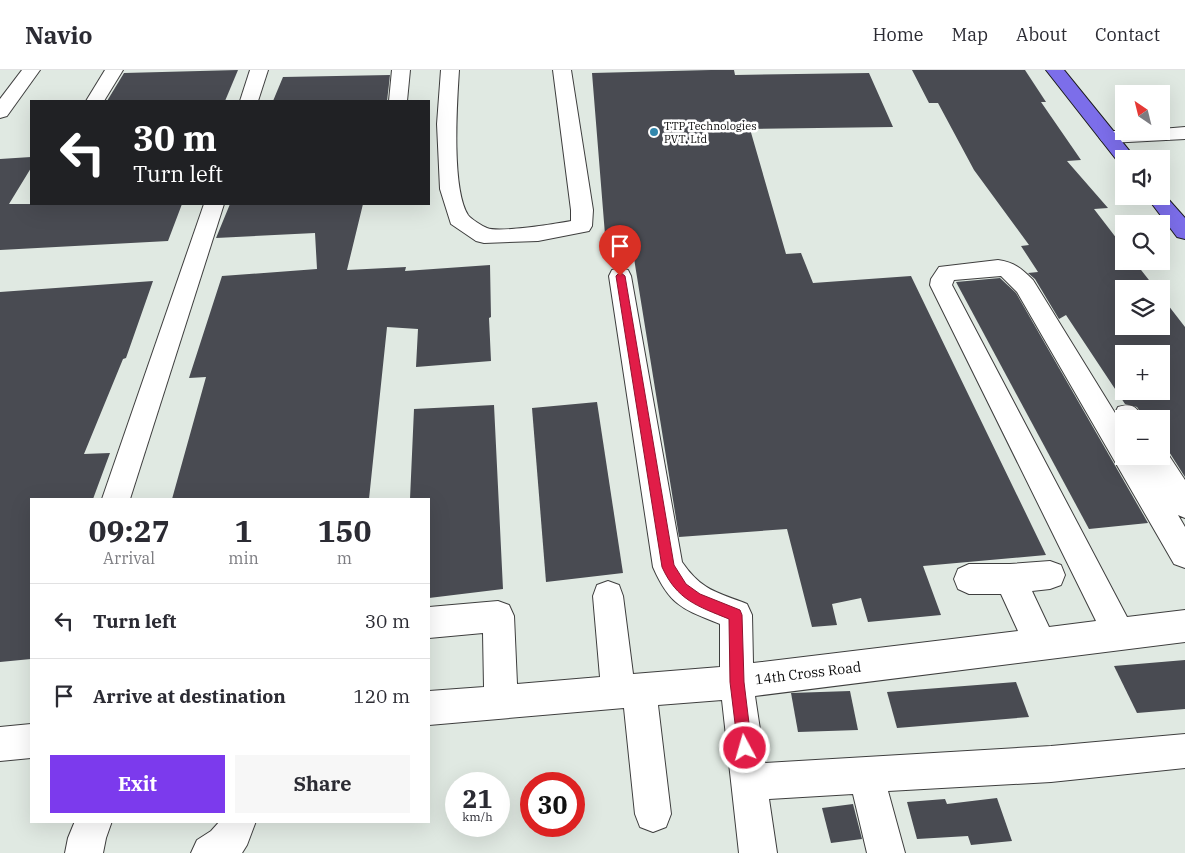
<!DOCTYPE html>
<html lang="en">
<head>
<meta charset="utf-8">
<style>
	:root { --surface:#fff; --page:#f7f7f7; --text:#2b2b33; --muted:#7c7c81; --line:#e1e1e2; --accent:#7c3aed }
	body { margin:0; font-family:"IBM Plex Serif",serif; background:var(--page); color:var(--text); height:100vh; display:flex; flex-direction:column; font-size:19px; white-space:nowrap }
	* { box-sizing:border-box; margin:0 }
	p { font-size:16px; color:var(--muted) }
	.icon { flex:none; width:28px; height:28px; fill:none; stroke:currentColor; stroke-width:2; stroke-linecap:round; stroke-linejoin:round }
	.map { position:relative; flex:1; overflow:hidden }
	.drawer { position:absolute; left:30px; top:428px; width:400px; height:325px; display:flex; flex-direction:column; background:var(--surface); border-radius:0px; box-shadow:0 5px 20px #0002 }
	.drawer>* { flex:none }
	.hud { position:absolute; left:30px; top:30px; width:400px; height:105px; border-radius:0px; box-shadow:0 5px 20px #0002; background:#202124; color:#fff; overflow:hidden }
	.needle { width:32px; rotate:325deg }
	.buttons { position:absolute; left:1115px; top:15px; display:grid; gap:10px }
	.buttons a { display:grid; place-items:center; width:55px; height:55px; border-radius:0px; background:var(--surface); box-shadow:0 5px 20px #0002; font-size:25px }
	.speed { position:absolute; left:445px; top:702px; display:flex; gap:10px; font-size:25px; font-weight:700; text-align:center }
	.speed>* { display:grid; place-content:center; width:65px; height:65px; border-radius:50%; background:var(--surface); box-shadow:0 5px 20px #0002; line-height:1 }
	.speed small { font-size:12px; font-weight:400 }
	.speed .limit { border:8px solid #d22; background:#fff; color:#111 }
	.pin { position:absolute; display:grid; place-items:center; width:42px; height:42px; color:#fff; margin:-51px -21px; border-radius:50% 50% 50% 0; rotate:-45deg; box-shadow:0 0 5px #0007 }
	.pin .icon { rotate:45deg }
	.me { position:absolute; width:55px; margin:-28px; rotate:354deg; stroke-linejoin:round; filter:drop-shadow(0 0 4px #0008) }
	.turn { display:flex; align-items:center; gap:18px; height:105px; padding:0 20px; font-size:22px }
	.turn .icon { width:65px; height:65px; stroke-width:2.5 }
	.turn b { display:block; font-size:35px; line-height:42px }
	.eta { display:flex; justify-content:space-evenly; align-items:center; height:85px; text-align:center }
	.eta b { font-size:30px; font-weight:800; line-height:35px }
	.cta { display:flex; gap:10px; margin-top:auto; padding:10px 20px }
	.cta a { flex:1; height:58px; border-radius:0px; background:var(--accent); color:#fff; font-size:20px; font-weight:800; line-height:58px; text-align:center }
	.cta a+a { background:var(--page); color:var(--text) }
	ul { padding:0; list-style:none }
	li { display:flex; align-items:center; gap:15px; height:75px; padding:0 20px; border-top:1px solid var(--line) }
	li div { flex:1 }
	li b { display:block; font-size:19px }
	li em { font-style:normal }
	header { display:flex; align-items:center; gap:30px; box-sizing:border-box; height:70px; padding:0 25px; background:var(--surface); border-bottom:1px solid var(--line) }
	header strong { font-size:24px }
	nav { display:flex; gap:28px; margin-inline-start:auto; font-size:18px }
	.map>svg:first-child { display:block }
</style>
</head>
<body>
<header>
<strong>Navio</strong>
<nav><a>Home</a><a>Map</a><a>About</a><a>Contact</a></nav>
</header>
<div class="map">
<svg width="1185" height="783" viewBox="0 0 1185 783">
	<rect width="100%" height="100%" fill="#eeebfd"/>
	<path fill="#e0e9e2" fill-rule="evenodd" d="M0 0H1185V783H0ZM1124 24H1161V61H1124ZM31 31H429V134H31ZM1124 89H1161V126H1124ZM1124 154H1161V191H1124ZM1124 219H1161V256H1124ZM1124 284H1161V321H1124ZM1124 349H1161V386H1124ZM31 429H429V751H31ZM456 714H499V756H456ZM531 714H574V756H531Z"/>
	<g fill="#494b52" fill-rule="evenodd">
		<path d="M238 0 225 31H107L124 3Z"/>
		<path d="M711 0H734L735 5 869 3 893 57 750 59 786 184 801 183 813 213 911 206 1046 485 923 496 941 545 868 552 861 528 832 534 837 555 812 557 787 459 679 467 632 176 606 177 592 3Z"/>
		<path d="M912 0H1025L1046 32H1041L1081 90 1067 91 1108 138 1094 139 1124 178V191H1134L1156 219H1124V256H1161V226L1185 257V407L1166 377 1161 375V349H1145L1137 337 1125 334 1066 245 1059 249 1035 209 1028 203 1038 202 1021 176 1029 175 974 100 938 33H929ZM1124 284H1161V321H1124Z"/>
		<path d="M390 5 387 31H273L283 7Z"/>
		<path d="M31 87V98L9 134H182L168 171 0 180V89Z"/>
		<path d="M230 134H363L347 200 406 197 405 201 490 195 491 247 489 248 491 291 416 297 418 259 387 257 369 429H172L206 307 189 308 222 206 317 199 315 163 216 168Z"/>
		<path d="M1000 208 1016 223 1148 453 1089 459 956 212Z"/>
		<path d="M153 211 126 288 123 289 84 384 110 383 93 429H31V589L0 592V222Z"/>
		<path d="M597 332 623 503 546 512 532 338Z"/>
		<path d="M494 335 503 519 429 528V429H410L414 339Z"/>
		<path d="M1185 590V639L1137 643 1114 596Z"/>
		<path d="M1016 612 1029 647 897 658 887 622Z"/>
		<path d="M850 621 858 660 798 662 791 623Z"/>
		<path d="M997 728 1012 771 971 775 968 766 917 769 907 732 945 729 947 734Z"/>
		<path d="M853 734 862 769 831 773 822 738Z"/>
	</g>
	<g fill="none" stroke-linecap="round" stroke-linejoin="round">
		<g stroke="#3e3e3e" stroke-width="2">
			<g id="minor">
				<path d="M22 0H40L7 46 0 48V29Z"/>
				<path d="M105 0H123L104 31H86Z"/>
				<path d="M250 0H268L258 31H240Z"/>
				<path d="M392 0H410L407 31H389Z"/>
				<path d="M441 0H459C457 32 451 118 468 145 471 149 482 156 487 158 499 163 555 154 571 151V140L553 0H571L593 140 592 156 589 161 538 171 484 173 476 171 451 154 440 119 437 54Z"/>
				<path d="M1185 57V69L1109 73 1102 71 1099 67 1102 63 1109 61H1161V59Z"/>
				<path d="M204 134H224L130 429H102Z"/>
				<path d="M998 190C1014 192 1022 199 1033 210L1115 343 1118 337C1131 333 1137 336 1143 349H1124V386H1161V377L1164 378 1185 410V448L1178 445 1185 457V498L1174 494 1017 222 1001 206 954 210 952 215 1127 547 1185 540V572L755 626 765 693 1051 676 1185 664V698L1051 712 888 721 905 783H867L853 724 769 729 777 783H739L722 630 658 635 671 744 666 757 653 762 640 757 635 744 624 638 429 655V621L484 617 483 563 429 568V537L498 531 509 535 514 546 517 614 600 607 593 526 597 515 608 511 619 515 623 526 633 604 720 597V554C683 539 670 536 653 497L609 206 612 200 620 198 628 200 631 206 682 492C702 521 717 522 747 534L752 545 753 593 1018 561 1001 524H969L958 519 954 509 958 499 969 494H1010L1050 491 1061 495 1065 505 1061 515 1050 519 1032 521 1049 557 1096 551 930 215 931 209 939 197Z"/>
				<path d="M31 654V688L0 691V657Z"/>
				<path d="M75 751H112L106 768 103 783H65L68 768Z"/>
				<path d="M220 751H256L247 775 242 783H191L197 770 211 761Z"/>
			</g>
		</g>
		<g stroke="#1c1c1c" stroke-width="2">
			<g id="major">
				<path d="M1046 0H1064L1136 89H1124V95L1119 93Z"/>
				<path d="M1161 121 1185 148V169L1177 167 1146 126H1161Z"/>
			</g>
		</g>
		<use href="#minor" fill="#fff" fill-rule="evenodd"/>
		<use href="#major" fill="#7c6eea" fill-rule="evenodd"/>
	</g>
	<path fill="#e11d48" stroke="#92132f" d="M620 202 625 206 674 495 686 514 700 524 740 540 742 545 744 612 752 678 750 684 745 686 740 684 738 678 730 612 729 549C697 536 677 530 662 497L616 206Z"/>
	<circle fill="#3287ac" stroke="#fff" stroke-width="2" cx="654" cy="62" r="5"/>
	<g text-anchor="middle" stroke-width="5" stroke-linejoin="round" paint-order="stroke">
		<g font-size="11" fill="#0b0b0b" stroke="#fff" text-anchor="start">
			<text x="664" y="60">TTP Technologies<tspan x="664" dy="13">PVT. Ltd</tspan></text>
		</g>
		<g font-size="14" fill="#0b0b0b" stroke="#fff">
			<text transform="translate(808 603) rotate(-7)" y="5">14th Cross Road</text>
		</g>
	</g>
</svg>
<div class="buttons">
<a><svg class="needle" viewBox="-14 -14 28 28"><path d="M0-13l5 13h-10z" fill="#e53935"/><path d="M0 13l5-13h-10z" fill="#7c7c81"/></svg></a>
<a><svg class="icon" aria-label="sound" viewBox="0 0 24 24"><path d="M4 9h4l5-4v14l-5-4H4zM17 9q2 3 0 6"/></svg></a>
<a><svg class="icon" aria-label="search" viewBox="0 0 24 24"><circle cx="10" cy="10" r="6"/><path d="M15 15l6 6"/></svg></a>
<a><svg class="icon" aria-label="layers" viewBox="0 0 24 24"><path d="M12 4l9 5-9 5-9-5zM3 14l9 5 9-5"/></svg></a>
<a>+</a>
<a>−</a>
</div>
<div class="speed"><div>21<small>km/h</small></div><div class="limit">30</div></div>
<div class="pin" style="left:620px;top:206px;background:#d93025"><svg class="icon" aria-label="arrive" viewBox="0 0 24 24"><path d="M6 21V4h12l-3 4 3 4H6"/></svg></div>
<svg class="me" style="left:745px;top:678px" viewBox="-20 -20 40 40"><circle r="17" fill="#e11d48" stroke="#fff" stroke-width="3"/><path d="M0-11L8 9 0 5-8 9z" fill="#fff"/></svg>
<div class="hud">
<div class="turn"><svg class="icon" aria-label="left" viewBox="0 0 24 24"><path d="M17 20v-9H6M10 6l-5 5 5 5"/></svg><div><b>30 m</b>Turn left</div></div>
</div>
<section class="drawer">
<div class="eta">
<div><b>09:27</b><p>Arrival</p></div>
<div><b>1</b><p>min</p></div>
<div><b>150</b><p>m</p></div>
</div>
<ul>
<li><svg class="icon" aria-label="left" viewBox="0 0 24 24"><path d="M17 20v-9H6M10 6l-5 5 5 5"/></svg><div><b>Turn left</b></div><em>30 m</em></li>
<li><svg class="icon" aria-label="arrive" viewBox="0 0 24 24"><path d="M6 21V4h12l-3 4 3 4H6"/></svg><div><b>Arrive at destination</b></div><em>120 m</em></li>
</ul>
<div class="cta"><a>Exit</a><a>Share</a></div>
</section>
</div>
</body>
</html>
